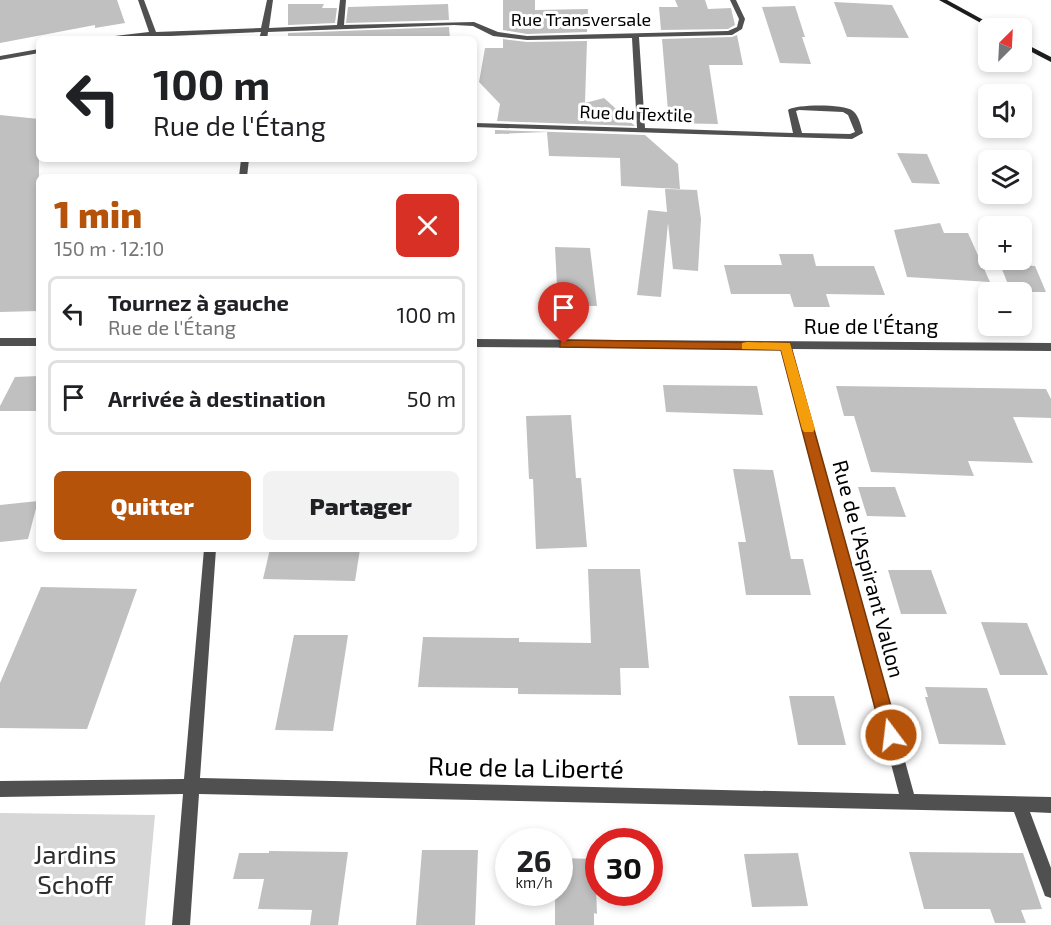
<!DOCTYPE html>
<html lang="fr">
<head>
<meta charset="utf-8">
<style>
	:root { --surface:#fff; --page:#f2f2f2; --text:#202124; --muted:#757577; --line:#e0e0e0; --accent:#b45309 }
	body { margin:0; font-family:"Exo 2",sans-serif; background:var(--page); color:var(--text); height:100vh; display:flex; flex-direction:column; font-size:22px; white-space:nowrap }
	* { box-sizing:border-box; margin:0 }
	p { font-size:20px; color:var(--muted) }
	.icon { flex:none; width:33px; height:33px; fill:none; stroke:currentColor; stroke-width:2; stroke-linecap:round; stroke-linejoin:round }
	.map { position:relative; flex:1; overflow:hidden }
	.sheet { position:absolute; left:36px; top:174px; width:441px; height:378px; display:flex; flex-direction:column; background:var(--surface); border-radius:9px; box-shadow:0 3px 9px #0003 }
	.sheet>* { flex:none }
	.guide { position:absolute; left:36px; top:36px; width:441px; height:126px; border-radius:9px; box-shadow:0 3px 9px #0003; background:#fff; color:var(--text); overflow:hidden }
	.needle { width:39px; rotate:24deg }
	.controls { position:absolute; left:978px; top:18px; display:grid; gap:12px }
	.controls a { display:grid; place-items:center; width:54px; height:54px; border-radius:9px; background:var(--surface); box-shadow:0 3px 9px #0003; font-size:30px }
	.speed { position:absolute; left:495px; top:828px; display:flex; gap:12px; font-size:30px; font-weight:700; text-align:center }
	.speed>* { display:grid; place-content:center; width:78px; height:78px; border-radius:50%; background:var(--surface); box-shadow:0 3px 9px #0003; line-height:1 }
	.speed small { font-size:15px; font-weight:400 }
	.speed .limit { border:9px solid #d22; background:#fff; color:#111 }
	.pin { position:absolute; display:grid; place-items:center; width:51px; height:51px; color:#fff; margin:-62px -26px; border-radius:50% 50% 50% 0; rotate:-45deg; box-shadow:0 0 6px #0007 }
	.pin .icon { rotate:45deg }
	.me { position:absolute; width:66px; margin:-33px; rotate:345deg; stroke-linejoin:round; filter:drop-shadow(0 0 4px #0008) }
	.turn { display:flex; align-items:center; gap:21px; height:126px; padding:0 18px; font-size:27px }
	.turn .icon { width:78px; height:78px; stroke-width:2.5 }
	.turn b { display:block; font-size:42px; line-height:51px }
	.round { display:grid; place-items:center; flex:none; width:63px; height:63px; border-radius:9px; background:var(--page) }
	.headline { display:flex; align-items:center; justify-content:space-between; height:102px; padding:0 18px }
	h1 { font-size:36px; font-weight:800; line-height:45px; color:var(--accent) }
	.primary-button { display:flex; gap:12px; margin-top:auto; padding:12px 18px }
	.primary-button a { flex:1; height:69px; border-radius:9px; background:var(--accent); color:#fff; font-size:24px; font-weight:800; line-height:69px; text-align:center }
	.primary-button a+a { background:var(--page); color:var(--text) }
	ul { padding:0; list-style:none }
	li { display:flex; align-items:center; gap:18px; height:75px; margin:0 12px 9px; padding:0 6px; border:3px solid var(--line); border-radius:9px }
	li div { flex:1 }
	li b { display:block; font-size:22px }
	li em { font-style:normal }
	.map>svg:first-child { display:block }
</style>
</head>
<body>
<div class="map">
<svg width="1051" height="925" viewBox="0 0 1051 925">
	<rect width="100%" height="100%" fill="#fff"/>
	<path fill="#d7d7d7" d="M0 813 155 815 145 925H0Z"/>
	<g fill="#c0c0c0">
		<path d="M0 0H117L125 23 95 28V25L0 43Z"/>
		<path d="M503 0H535V10L588 9 587 32 527 34 503 30Z"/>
		<path d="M675 0H705L708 9 731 8 735 25 728 29 661 30 659 7H678Z"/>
		<path d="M834 2 892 5 909 38 847 37Z"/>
		<path d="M288 4H324L322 8H337L335 23 288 25Z"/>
		<path d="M448 4 449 20 346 23 348 7Z"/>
		<path d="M795 6 805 37H802L811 64 780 63 762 7Z"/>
		<path d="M449 27 450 39H288V33Z"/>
		<path d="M737 35 743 65H709L718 124 669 123 662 39 732 37Z"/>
		<path d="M503 39 527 42 587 41 585 103 604 98 635 126 497 121 500 104 479 82 485 48H503Z"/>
		<path d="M0 115 39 119V311L0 312Z"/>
		<path d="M495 130 645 135 678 164 680 189 621 186 620 158 549 156 547 132 495 134Z"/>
		<path d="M897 153 927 154 940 184 912 183Z"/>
		<path d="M665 189 697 190 701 219 698 271 673 269 668 223 661 297 637 295 648 210 667 212Z"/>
		<path d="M940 223 944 233H968L990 282 907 277 894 230Z"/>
		<path d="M555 247 590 248 597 306H558Z"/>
		<path d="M779 254H813L816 266H874L885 295 826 294 830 307H794L790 294H731L724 265H782Z"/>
		<path d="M1000 264 1035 266 1046 292H1011Z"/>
		<path d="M39 376V411H0V406L15 377Z"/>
		<path d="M663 385 757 386 763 415 666 412Z"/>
		<path d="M836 386 1046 389 1051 399V418L1013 417 1033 463 968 461 974 476 871 472 854 416H844Z"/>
		<path d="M571 415 576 478H581L587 547 536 549 533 479H529L526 416Z"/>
		<path d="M733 469 773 470 791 559H803L811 595H746L738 542H746Z"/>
		<path d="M858 487H895L906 517 867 516Z"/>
		<path d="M38 501 28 539 0 542V505Z"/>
		<path d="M270 549H360L355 581 263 579Z"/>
		<path d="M588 569H640L649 668H620L621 695 518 694V688L418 687 423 637 519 638V642L591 643Z"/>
		<path d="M888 570H931L947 614H901Z"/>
		<path d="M41 587 137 589 87 729 0 728V683Z"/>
		<path d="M981 622 1027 623 1048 675H1000Z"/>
		<path d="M294 635H348L333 731 275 730Z"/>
		<path d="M925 687 987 688 1006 745 939 744 925 697H928Z"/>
		<path d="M789 696H834L846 745H798Z"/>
		<path d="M422 850H478L475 925H416Z"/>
		<path d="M269 851 348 852 338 925H310L312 910 258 909 264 879H233L239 853H269Z"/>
		<path d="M909 852 1023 853 1042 909 1021 910 1026 923H995L990 909H924Z"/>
		<path d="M798 853 808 906 752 907 744 854Z"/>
		<path d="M560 858 595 859 597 914 594 913V925H555V892H560Z"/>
	</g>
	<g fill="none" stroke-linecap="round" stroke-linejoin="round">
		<g fill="#505050" fill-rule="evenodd">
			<path d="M138 0H144L156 32 261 28 267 0H273L269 28 337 25 340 0H346L344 25 474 22 498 32 527 36 728 31 737 27 739 19 730 0H736L745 19 742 29 732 35 639 37 645 128 793 133 788 110C797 104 844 104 853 111 859 116 861 126 863 133L852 139 474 127V123L637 128 632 38 527 40 493 36 473 26 454 25 268 32 267 39H259L261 32 102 39 106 37 149 32ZM799 110 843 112 848 115 855 132 850 134 802 133 796 111Z"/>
			<path d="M39 49V53L0 60V56Z"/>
			<path d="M241 159H249L247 177H239Z"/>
			<rect x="0" y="338" width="39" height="8"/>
			<path d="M474 339 1051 343V351L792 349 914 794 1051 797V813L1030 812 1051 868V898L1045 896 1014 812 199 794 190 925H172L183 794 0 797V781L184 779 204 549H216L200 778 899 794 781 349 474 347Z"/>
		</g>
		<g fill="#1d1d1d" fill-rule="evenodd">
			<path d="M939 0H947L998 28H990Z"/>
			<path d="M1022 42 1051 57V62L1022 47Z"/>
		</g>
	</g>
	<path fill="#b45309" stroke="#753606" stroke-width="1.5" d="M564 340 790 343 899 735 897 741 891 743 885 741 882 735 781 350 560 347V341Z"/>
	<path fill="#f59e0b" d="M747 342 790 343 815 429 813 432H804L802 429 781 350 742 349V343Z"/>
	<g text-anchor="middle" stroke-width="6" stroke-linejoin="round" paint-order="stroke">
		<g font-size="18" fill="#000" stroke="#fff">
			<text x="581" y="26">Rue Transversale</text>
			<text transform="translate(636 114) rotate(2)" y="6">Rue du Textile</text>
		</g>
		<g font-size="21" fill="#000" stroke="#fff">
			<text x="871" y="334">Rue de l'Étang</text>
			<text transform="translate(868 569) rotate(75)" y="7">Rue de l'Aspirant Vallon</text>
		</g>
		<g font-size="26" fill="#000" stroke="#fff">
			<text transform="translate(526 768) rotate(1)" y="9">Rue de la Liberté</text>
		</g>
		<g font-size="26" fill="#2e2e2e" stroke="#fff">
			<text x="75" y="864">Jardins<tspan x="75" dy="30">Schoff</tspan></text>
		</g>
	</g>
</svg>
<div class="controls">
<a><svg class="needle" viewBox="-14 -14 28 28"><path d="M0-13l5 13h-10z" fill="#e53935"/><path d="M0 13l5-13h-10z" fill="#757577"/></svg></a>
<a><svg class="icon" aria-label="sound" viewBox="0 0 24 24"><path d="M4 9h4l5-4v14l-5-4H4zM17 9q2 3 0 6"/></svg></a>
<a><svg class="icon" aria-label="layers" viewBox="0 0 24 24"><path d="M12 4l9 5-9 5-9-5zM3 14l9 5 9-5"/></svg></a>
<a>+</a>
<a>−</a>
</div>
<div class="speed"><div>26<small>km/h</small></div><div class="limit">30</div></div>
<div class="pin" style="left:564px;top:344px;background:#d93025"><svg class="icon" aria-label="arrive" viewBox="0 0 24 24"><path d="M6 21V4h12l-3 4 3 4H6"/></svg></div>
<svg class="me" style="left:891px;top:735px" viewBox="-20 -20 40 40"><circle r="17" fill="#b45309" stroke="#fff" stroke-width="3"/><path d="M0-11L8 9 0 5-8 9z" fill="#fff"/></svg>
<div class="guide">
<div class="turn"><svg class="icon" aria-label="left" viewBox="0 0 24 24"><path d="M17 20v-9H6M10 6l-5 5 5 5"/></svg><div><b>100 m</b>Rue de l'Étang</div></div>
</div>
<section class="sheet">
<div class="headline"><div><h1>1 min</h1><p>150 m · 12:10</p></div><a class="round" style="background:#d93025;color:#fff"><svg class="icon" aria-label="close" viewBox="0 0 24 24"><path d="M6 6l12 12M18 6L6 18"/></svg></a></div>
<ul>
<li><svg class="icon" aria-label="left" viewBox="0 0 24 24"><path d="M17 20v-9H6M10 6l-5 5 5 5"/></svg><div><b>Tournez à gauche</b><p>Rue de l'Étang</p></div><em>100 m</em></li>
<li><svg class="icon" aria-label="arrive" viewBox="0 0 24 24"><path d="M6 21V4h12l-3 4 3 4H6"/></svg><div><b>Arrivée à destination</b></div><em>50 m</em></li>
</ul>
<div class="primary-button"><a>Quitter</a><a>Partager</a></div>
</section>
</div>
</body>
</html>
